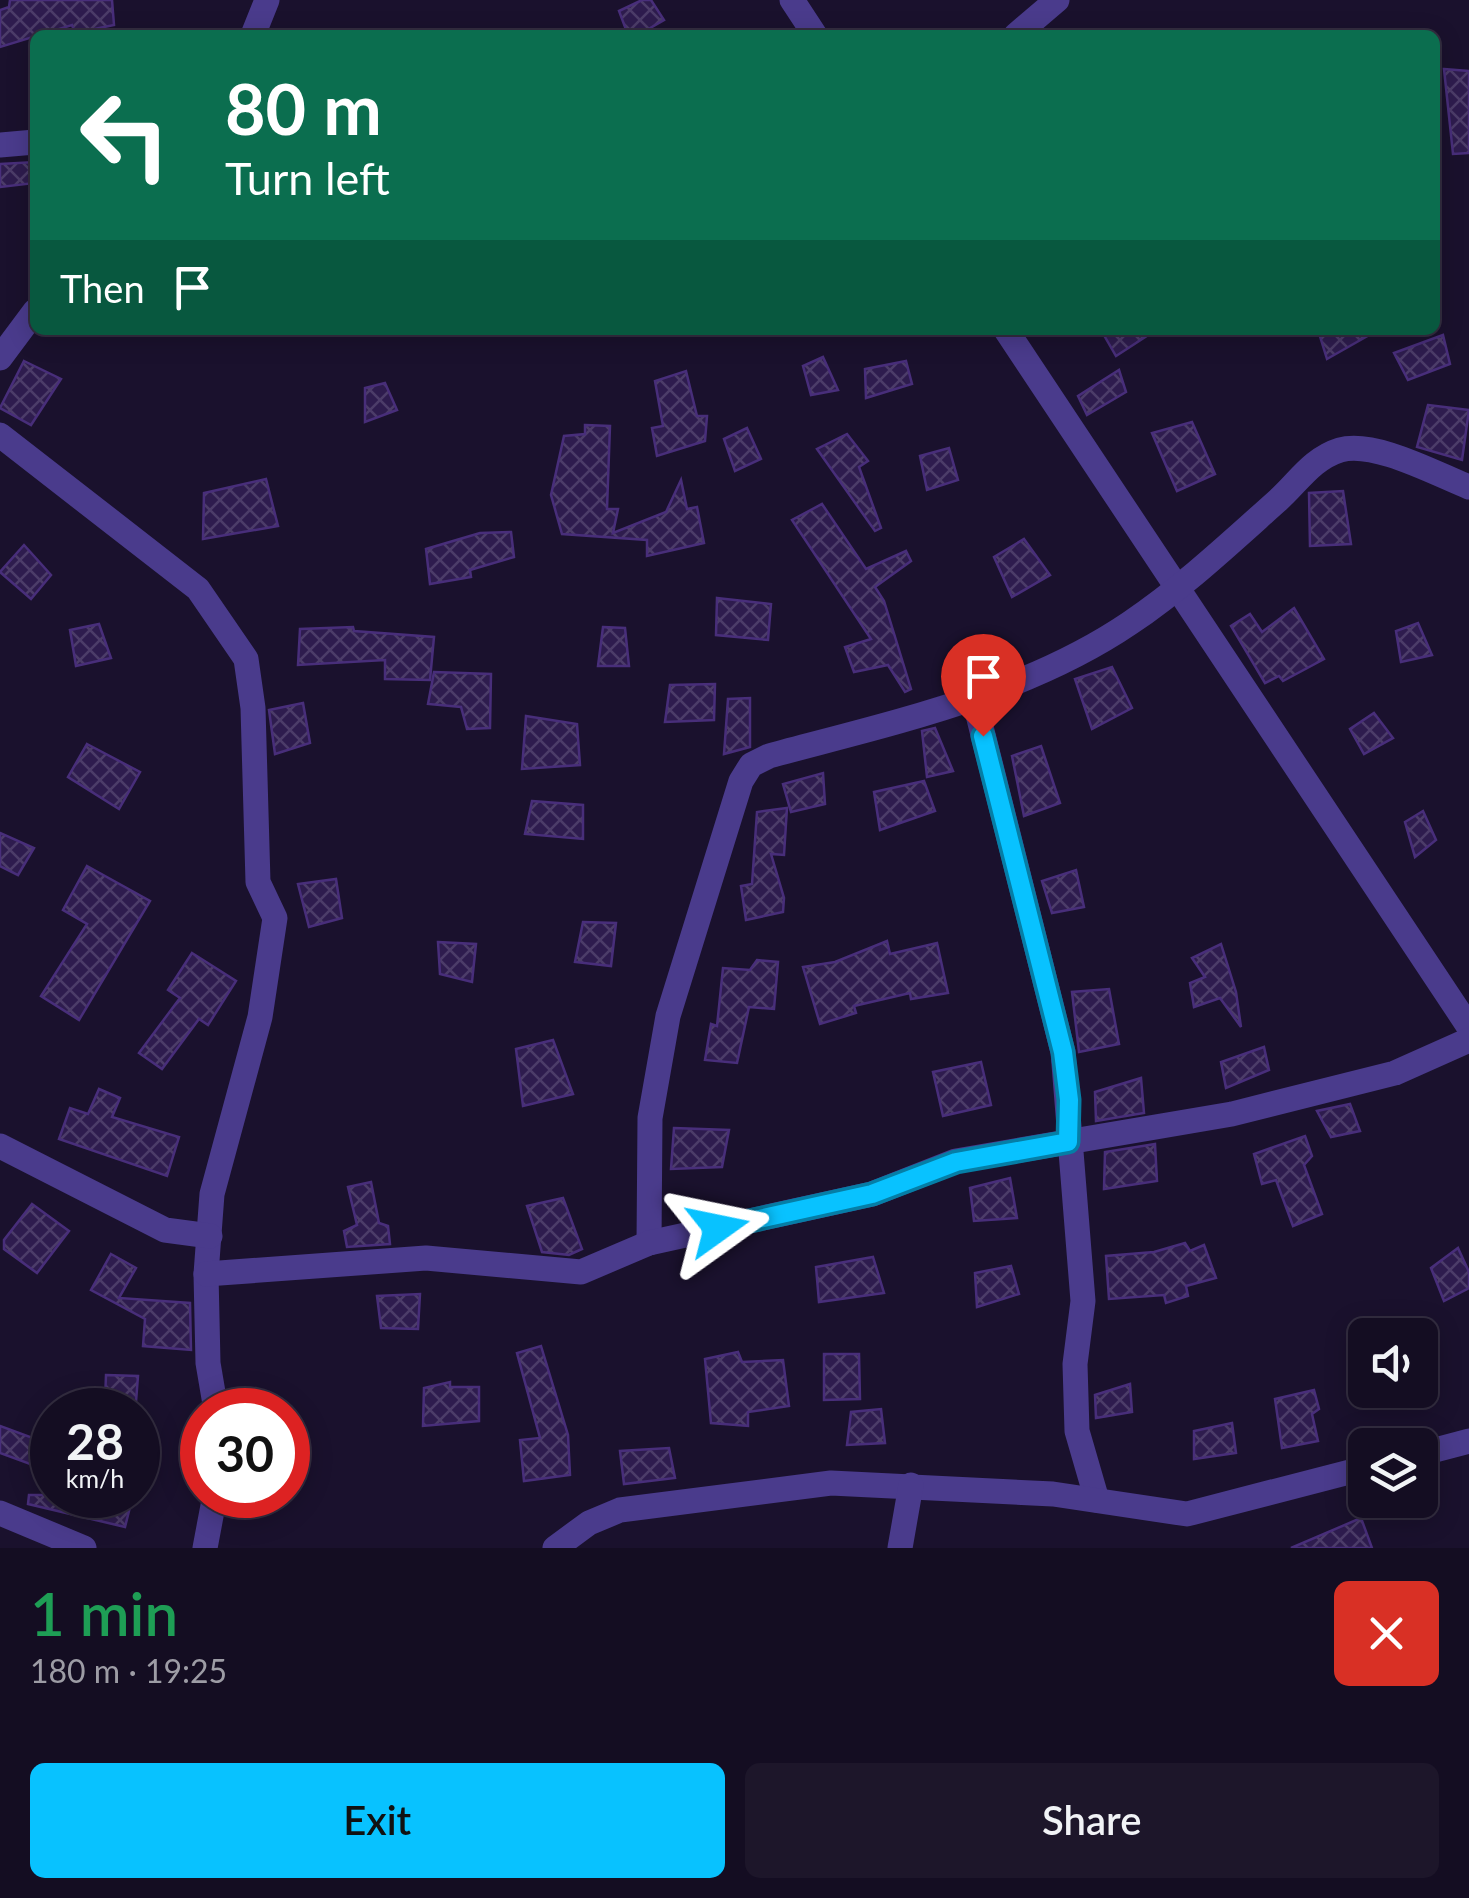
<!DOCTYPE html>
<html lang="en">
<head>
<meta charset="utf-8">
<style>
	:root { --surface:#140d22; --page:#1d162a; --text:#f1f3f6; --muted:#9d9ca5; --line:#332d40; --accent:#08c2ff }
	body { margin:0; font-family:Lato,sans-serif; background:var(--page); color:var(--text); height:100vh; display:flex; flex-direction:column; font-size:38px; white-space:nowrap }
	* { box-sizing:border-box; margin:0 }
	p { font-size:32px; color:var(--muted) }
	.icon { flex:none; width:55px; height:55px; fill:none; stroke:currentColor; stroke-width:2; stroke-linecap:round; stroke-linejoin:round }
	.map { position:relative; height:1548px; overflow:hidden }
	.drawer { display:flex; flex-direction:column; background:var(--surface); flex:1 }
	.drawer>* { flex:none }
	.top-card { position:absolute; left:30px; top:30px; width:1410px; height:305px; border-radius:15px; box-shadow:0 5px 25px #0003,0 0 0 2px var(--line); background:#0b6e4f; color:#fff; overflow:hidden }
	.controls { position:absolute; left:1348px; top:1318px; display:grid; gap:20px }
	.controls a { display:grid; place-items:center; width:90px; height:90px; border-radius:15px; background:var(--surface); box-shadow:0 5px 25px #0003,0 0 0 2px var(--line); font-size:50px }
	.speed { position:absolute; left:30px; top:1388px; display:flex; gap:20px; font-size:50px; font-weight:700; text-align:center }
	.speed>* { display:grid; place-content:center; width:130px; height:130px; border-radius:50%; background:var(--surface); box-shadow:0 5px 25px #0003,0 0 0 2px var(--line); line-height:1 }
	.speed small { font-size:25px; font-weight:400 }
	.speed .limit { border:15px solid #d22; background:#fff; color:#111 }
	.pin { position:absolute; display:grid; place-items:center; width:85px; height:85px; color:#fff; margin:-102px -42px; border-radius:50% 50% 50% 0; rotate:-45deg; box-shadow:0 0 10px #0007 }
	.pin .icon { rotate:45deg }
	.me { position:absolute; width:110px; margin:-55px; rotate:78deg; stroke-linejoin:round; filter:drop-shadow(0 0 8px #0008) }
	.turn { display:flex; align-items:center; gap:35px; height:210px; padding:0 30px; font-size:45px }
	.turn .icon { width:130px; height:130px; stroke-width:2.5 }
	.turn b { display:block; font-size:70px; line-height:85px }
	.then { display:flex; align-items:center; height:95px; padding:0 30px; background:#0003; gap:20px; font-size:38px }
	.round { display:grid; place-items:center; flex:none; width:105px; height:105px; border-radius:15px; background:var(--page) }
	.headline { display:flex; align-items:center; justify-content:space-between; height:170px; padding:0 30px }
	h1 { font-size:60px; font-weight:600; line-height:75px; color:#1e9e55 }
	.primary-button { display:flex; gap:20px; margin-top:auto; padding:20px 30px }
	.primary-button a { flex:1; height:115px; border-radius:15px; background:var(--accent); color:#111; font-size:40px; font-weight:600; line-height:115px; text-align:center }
	.primary-button a+a { background:var(--page); color:var(--text) }
	.map>svg:first-child { display:block }
</style>
</head>
<body>
<div class="map">
<svg width="1469" height="1548" viewBox="0 0 1469 1548">
	<defs>
		<pattern id="building-cross-hatch" width="8" height="8" patternUnits="userSpaceOnUse" patternTransform="scale(2.5)"><rect width="8" height="8" fill="#2e1c4e"/><path d="M0 0l8 8M0 8l8-8" fill="none" stroke="#4c3c69"/></pattern>
	</defs>
	<rect width="100%" height="100%" fill="#1a112d"/>
	<g fill="url(#building-cross-hatch)" stroke="#482e7a" stroke-width="2.5">
		<path d="M10 0H112L114 25 75 33 72 25 0 47V10L9 7Z"/>
		<path d="M642 0H651L664 20 638 35H628L619 11Z"/>
		<path d="M1444 69 1469 71V153L1453 154Z"/>
		<path d="M35 162V183L0 187V164Z"/>
		<path d="M1101 330H1156L1116 356Z"/>
		<path d="M1318 330H1378L1327 359Z"/>
		<path d="M1443 335 1450 364 1408 380 1394 353Z"/>
		<path d="M823 357 838 390 811 395 803 366Z"/>
		<path d="M24 361 61 379 31 425 0 408Z"/>
		<path d="M906 361 912 384 866 398 865 369Z"/>
		<path d="M1119 370 1126 392 1087 415 1078 396Z"/>
		<path d="M686 371 697 416H707L705 441 657 456 652 428 663 426 655 381Z"/>
		<path d="M385 383 397 410 365 422V388Z"/>
		<path d="M1428 405 1469 410 1462 460 1417 447Z"/>
		<path d="M1192 422 1215 474 1177 491 1152 433Z"/>
		<path d="M585 425 610 426 607 509H618L613 533 666 512 681 480 687 509 697 507 704 543 647 556V540L562 534 551 495 564 436 585 434Z"/>
		<path d="M747 428 761 459 735 471 724 439Z"/>
		<path d="M847 434 868 461 859 467 881 528 875 531 817 449Z"/>
		<path d="M949 448 958 480 927 490 920 456Z"/>
		<path d="M266 479 278 526 203 539 204 493Z"/>
		<path d="M1343 491 1351 544 1310 546 1309 493Z"/>
		<path d="M822 504 866 569 906 551 911 561 875 587 884 601 911 689 905 692 888 665 854 672 845 647 871 639 792 520Z"/>
		<path d="M511 532 514 557 470 570 471 577 430 584 426 549 480 533Z"/>
		<path d="M1024 539 1050 575 1012 597 994 557Z"/>
		<path d="M24 545 51 575 31 599 0 572Z"/>
		<path d="M717 598 771 604 768 640 716 635Z"/>
		<path d="M1294 608 1324 659 1283 681 1279 676 1265 683 1231 626 1250 614 1262 632Z"/>
		<path d="M1418 623 1432 655 1401 662 1396 631Z"/>
		<path d="M99 624 111 658 76 666 70 630Z"/>
		<path d="M353 627 354 631 434 637 430 680 385 679V660L298 665 300 629Z"/>
		<path d="M603 627 625 628 629 666H598Z"/>
		<path d="M1112 667 1132 708 1092 729 1075 679Z"/>
		<path d="M434 672 491 674 490 728 467 729 461 707 428 704Z"/>
		<path d="M715 684 714 720 665 722 670 685Z"/>
		<path d="M750 698V747L724 754 728 699Z"/>
		<path d="M303 703 310 743 275 754 269 710Z"/>
		<path d="M1374 713 1393 738 1364 754 1350 729Z"/>
		<path d="M526 716 577 724 580 765 522 769Z"/>
		<path d="M935 728 953 771 927 777 922 731Z"/>
		<path d="M87 744 140 772 119 809 68 777Z"/>
		<path d="M1041 746 1060 803 1024 816 1012 756Z"/>
		<path d="M823 773 825 804 791 812 783 784Z"/>
		<path d="M924 781 935 811 880 830 874 792Z"/>
		<path d="M532 801 583 805V839L525 834Z"/>
		<path d="M787 808 784 855 771 854 784 898 783 912 746 920 741 886 752 884 757 812Z"/>
		<path d="M1423 811 1436 840 1415 857 1405 822Z"/>
		<path d="M0 833 34 848 18 875 0 866Z"/>
		<path d="M87 866 150 901 79 1020 41 996 87 924 63 910Z"/>
		<path d="M1076 870 1084 907 1052 913 1042 881Z"/>
		<path d="M336 879 342 918 309 927 298 884Z"/>
		<path d="M583 922 616 923 611 966 575 962Z"/>
		<path d="M887 941 890 954 937 943 948 993 911 999 910 993 854 1006 856 1013 820 1024 803 967 835 962Z"/>
		<path d="M438 942 476 944 472 982 440 974Z"/>
		<path d="M1221 944 1236 992 1241 1027 1220 998 1194 1007 1190 983 1205 977 1192 958Z"/>
		<path d="M192 953 236 981 208 1025 199 1019 162 1069 139 1053 180 998 168 990Z"/>
		<path d="M757 960 778 962 774 1009 749 1007 737 1063 705 1060 711 1024 717 1026 723 968 750 970Z"/>
		<path d="M1109 989 1119 1044 1079 1052 1072 992Z"/>
		<path d="M553 1040 573 1094 523 1106 516 1049Z"/>
		<path d="M1264 1047 1269 1070 1226 1088 1221 1062Z"/>
		<path d="M981 1062 991 1105 943 1116 933 1072Z"/>
		<path d="M1141 1078 1144 1113 1096 1121 1095 1092Z"/>
		<path d="M99 1089 120 1098 112 1117 179 1137 167 1176 59 1139 70 1108 88 1114Z"/>
		<path d="M1350 1104 1360 1131 1331 1137 1317 1111Z"/>
		<path d="M674 1128 729 1130 722 1167 671 1169Z"/>
		<path d="M1305 1136 1312 1156 1304 1165 1322 1214 1293 1226 1276 1180 1262 1184 1254 1154Z"/>
		<path d="M1155 1144 1157 1181 1104 1189 1105 1152Z"/>
		<path d="M1010 1178 1017 1218 974 1221 970 1188Z"/>
		<path d="M371 1182 379 1223 388 1226 390 1244 347 1247 344 1231 357 1225 348 1187Z"/>
		<path d="M563 1198 582 1249 569 1255 542 1252 527 1206Z"/>
		<path d="M32 1204 69 1231 37 1273 4 1249V1240Z"/>
		<path d="M1185 1243 1190 1251 1204 1245 1216 1278 1186 1286 1188 1296 1166 1303 1164 1295 1109 1299 1106 1256 1154 1252Z"/>
		<path d="M1458 1248 1469 1272V1288L1444 1301 1431 1268Z"/>
		<path d="M111 1254 136 1268 119 1298 190 1303 191 1350 143 1346 145 1319 91 1290Z"/>
		<path d="M873 1257 884 1293 819 1302 816 1267Z"/>
		<path d="M1011 1266 1019 1294 977 1307 975 1273Z"/>
		<path d="M420 1294 418 1329 381 1328 377 1296Z"/>
		<path d="M541 1346 568 1435 570 1475 524 1481 520 1440 540 1438 517 1353Z"/>
		<path d="M738 1352 742 1362 783 1360 789 1406 748 1412V1426L711 1423 705 1359Z"/>
		<path d="M824 1354H859L860 1399 824 1400Z"/>
		<path d="M106 1375 138 1376 136 1402 105 1401Z"/>
		<path d="M450 1382V1387H479V1421L423 1426 424 1388Z"/>
		<path d="M1130 1384 1132 1412 1096 1418 1095 1395Z"/>
		<path d="M1314 1390 1319 1409 1312 1414 1318 1441 1282 1448 1275 1399Z"/>
		<path d="M881 1409 885 1443 847 1445 851 1412Z"/>
		<path d="M1232 1423 1236 1453 1194 1459V1431Z"/>
		<path d="M0 1426 52 1445V1472L0 1453Z"/>
		<path d="M669 1448 675 1478 624 1484 620 1451Z"/>
		<path d="M29 1495H133L125 1527 28 1504Z"/>
		<path d="M1361 1518 1372 1548H1291Z"/>
	</g>
	<g fill="none" stroke-linecap="round" stroke-linejoin="round">
		<g stroke="#4a3b8c" stroke-width="25">
			<path d="M792 0 815 35"/>
			<path d="M253 35 267 0"/>
			<path d="M1016 35 1057 0"/>
			<path d="M0 145 35 142"/>
			<path d="M1006 330 1469 1027"/>
			<path d="M0 358 35 311"/>
			<path d="M0 435 198 589 246 659 253 708 258 882 275 918 260 1017 212 1194 206 1274 208 1363 216 1410"/>
			<path d="M974 699 1063 1052 1083 1301 1075 1364 1077 1431 1097 1500"/>
			<path d="M0 1146 165 1230 210 1236"/>
			<path d="M649 1243 650 1118 668 1016 741 781 751 765 769 756C891 723 1024 695 1130 623 1182 588 1229 544 1276 502 1297 484 1311 459 1340 450 1374 440 1436 474 1469 487"/>
			<path d="M206 1274 426 1258 581 1272 649 1243 872 1194 956 1161 1232 1114 1395 1073 1469 1040"/>
			<path d="M1420 1454 1469 1441"/>
			<path d="M0 1513 84 1548"/>
			<path d="M205 1548 215 1495"/>
			<path d="M555 1548 589 1523 620 1510 831 1483 1053 1494 1187 1514 1365 1468"/>
			<path d="M900 1548 911 1485"/>
		</g>
	</g>
	<g fill="none" stroke-linecap="round" stroke-linejoin="round">
		<g stroke="#057ea6" stroke-width="25">
			<path id="route" d="M718 1228 872 1194 956 1162 1068 1142 1069 1100 1063 1052 983 736"/>
		</g>
		<use href="#route" stroke="#08c2ff" stroke-width="18"/>
	</g>
</svg>
<div class="controls">
<a><svg class="icon" aria-label="sound" viewBox="0 0 24 24"><path d="M4 9h4l5-4v14l-5-4H4zM17 9q2 3 0 6"/></svg></a>
<a><svg class="icon" aria-label="layers" viewBox="0 0 24 24"><path d="M12 4l9 5-9 5-9-5zM3 14l9 5 9-5"/></svg></a>
</div>
<div class="speed"><div>28<small>km/h</small></div><div class="limit">30</div></div>
<div class="pin" style="left:983px;top:736px;background:#d93025"><svg class="icon" aria-label="arrive" viewBox="0 0 24 24"><path d="M6 21V4h12l-3 4 3 4H6"/></svg></div>
<svg class="me" style="left:718px;top:1228px" viewBox="-20 -20 40 40"><path d="M0-17L14 15 0 8-14 15z" fill="#08c2ff" stroke="#fff" stroke-width="4"/></svg>
<div class="top-card">
<div class="turn"><svg class="icon" aria-label="left" viewBox="0 0 24 24"><path d="M17 20v-9H6M10 6l-5 5 5 5"/></svg><div><b>80 m</b>Turn left</div></div>
<div class="then">Then<svg class="icon" aria-label="arrive" viewBox="0 0 24 24"><path d="M6 21V4h12l-3 4 3 4H6"/></svg></div>
</div>
</div>
<section class="drawer">
<div class="headline"><div><h1>1 min</h1><p>180 m · 19:25</p></div><a class="round" style="background:#d93025;color:#fff"><svg class="icon" aria-label="close" viewBox="0 0 24 24"><path d="M6 6l12 12M18 6L6 18"/></svg></a></div>
<div class="primary-button"><a>Exit</a><a>Share</a></div>
</section>
</body>
</html>
